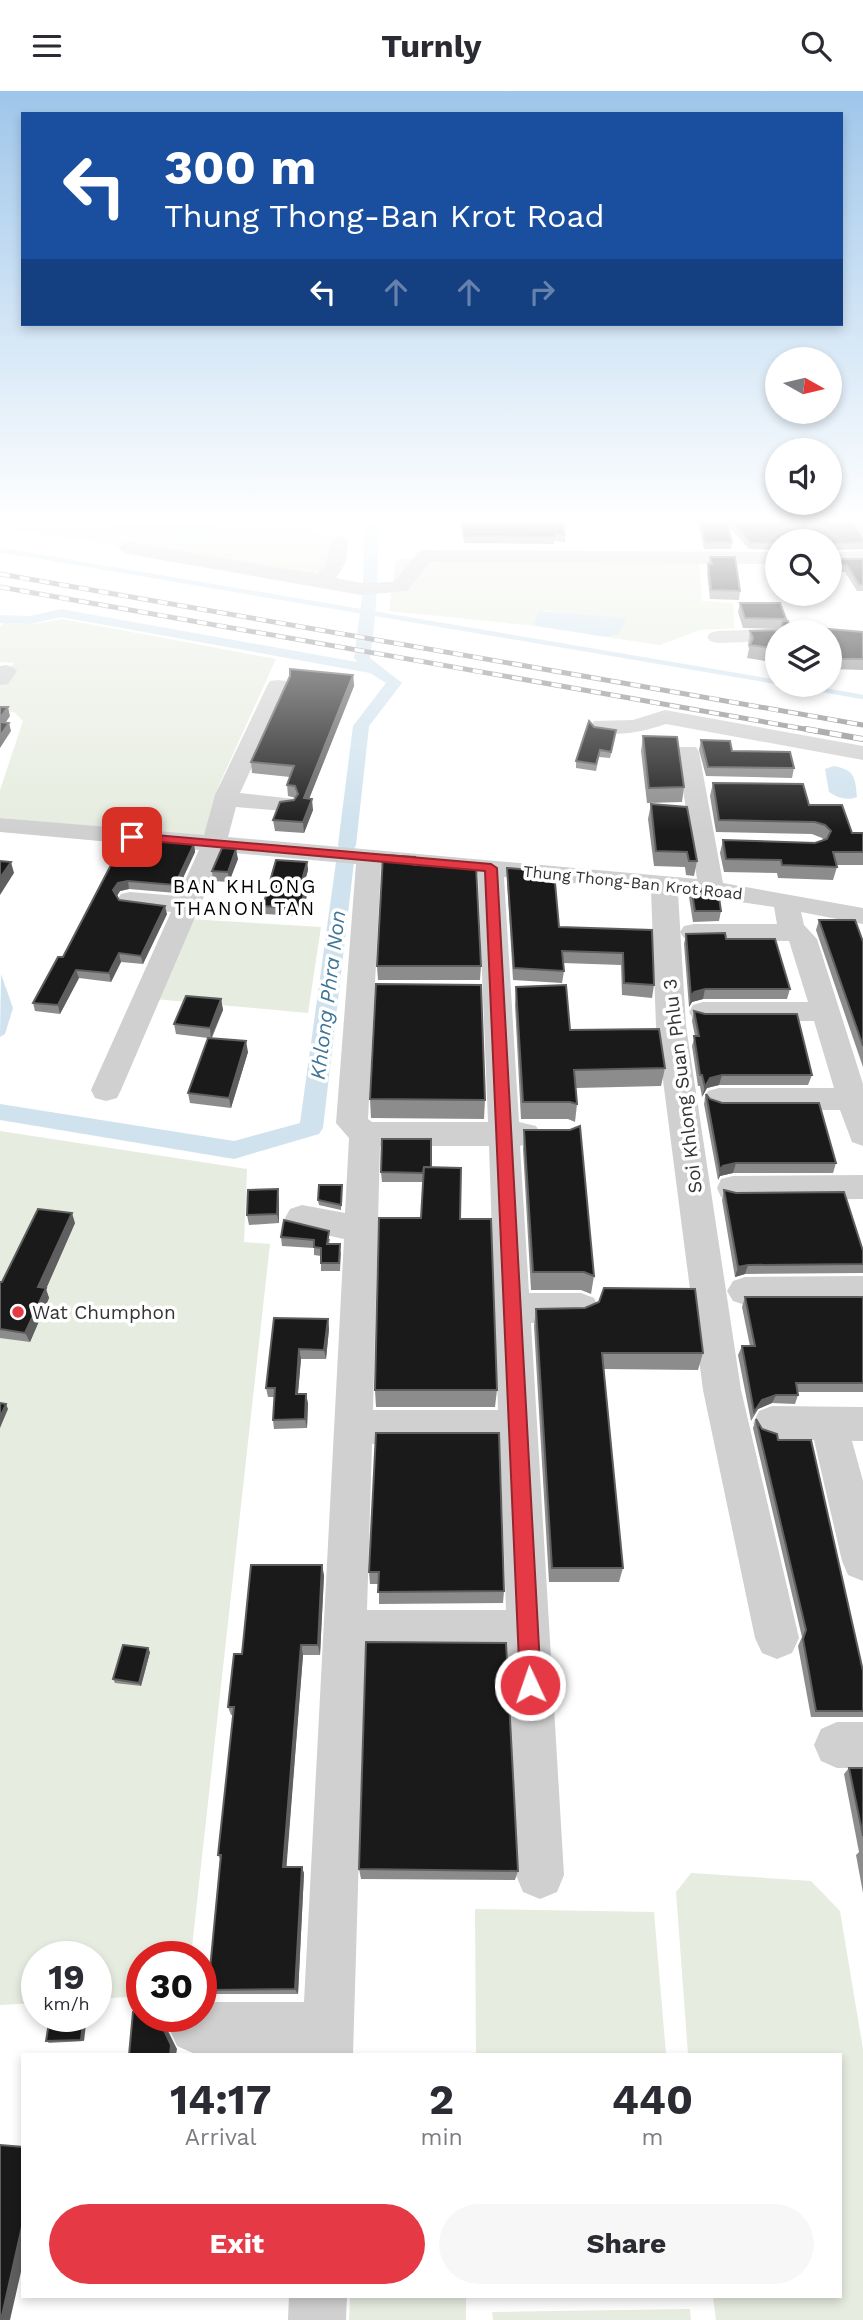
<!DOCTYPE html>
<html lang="en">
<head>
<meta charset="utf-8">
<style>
	:root { --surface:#fff; --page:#f7f7f7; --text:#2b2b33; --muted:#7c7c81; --accent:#e63946 }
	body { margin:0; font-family:"Work Sans",sans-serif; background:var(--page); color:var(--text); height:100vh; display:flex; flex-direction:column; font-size:26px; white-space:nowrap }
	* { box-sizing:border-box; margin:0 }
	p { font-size:23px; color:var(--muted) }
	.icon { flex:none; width:38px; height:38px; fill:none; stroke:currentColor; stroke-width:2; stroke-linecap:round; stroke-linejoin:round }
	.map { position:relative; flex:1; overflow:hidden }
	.drawer { position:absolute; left:21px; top:1962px; width:821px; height:245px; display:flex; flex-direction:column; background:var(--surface); border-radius:0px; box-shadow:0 4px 10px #0003 }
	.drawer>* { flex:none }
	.guide { position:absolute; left:21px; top:21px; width:822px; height:214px; border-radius:0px; box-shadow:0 4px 10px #0003; background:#1a4fa0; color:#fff; overflow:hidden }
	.needle { width:46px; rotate:98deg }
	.buttons { position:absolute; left:765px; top:256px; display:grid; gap:14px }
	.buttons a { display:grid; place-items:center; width:77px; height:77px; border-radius:50%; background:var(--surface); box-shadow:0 4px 10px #0003; font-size:35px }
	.speed { position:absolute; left:21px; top:1850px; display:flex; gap:14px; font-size:35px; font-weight:700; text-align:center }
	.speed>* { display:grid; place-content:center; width:91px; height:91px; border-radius:50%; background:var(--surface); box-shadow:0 4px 10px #0003; line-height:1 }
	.speed small { font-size:18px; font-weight:400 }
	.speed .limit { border:10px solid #d22; background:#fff; color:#111 }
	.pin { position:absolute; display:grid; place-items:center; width:60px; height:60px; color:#fff; margin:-30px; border-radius:14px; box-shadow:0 4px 10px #0006 }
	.me { position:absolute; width:77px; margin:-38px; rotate:357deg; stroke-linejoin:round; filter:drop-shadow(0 0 5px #0008) }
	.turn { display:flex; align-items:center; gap:24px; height:147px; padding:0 28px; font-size:32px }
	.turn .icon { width:91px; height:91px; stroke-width:2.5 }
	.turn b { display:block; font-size:49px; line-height:60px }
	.lanes { display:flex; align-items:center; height:66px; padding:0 28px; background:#0003; justify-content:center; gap:35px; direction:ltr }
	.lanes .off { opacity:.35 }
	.eta { display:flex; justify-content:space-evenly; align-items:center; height:119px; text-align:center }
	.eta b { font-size:42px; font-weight:700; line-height:49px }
	.cta { display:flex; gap:14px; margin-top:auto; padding:14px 28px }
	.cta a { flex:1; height:80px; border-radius:42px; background:var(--accent); color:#fff; font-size:28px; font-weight:700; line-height:80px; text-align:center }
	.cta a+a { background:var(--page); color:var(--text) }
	header { display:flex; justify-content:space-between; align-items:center; height:91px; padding:0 28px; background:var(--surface); font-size:32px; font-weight:700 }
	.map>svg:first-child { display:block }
</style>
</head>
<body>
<header><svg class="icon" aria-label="menu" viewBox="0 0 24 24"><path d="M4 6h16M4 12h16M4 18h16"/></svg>Turnly<svg class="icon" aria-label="search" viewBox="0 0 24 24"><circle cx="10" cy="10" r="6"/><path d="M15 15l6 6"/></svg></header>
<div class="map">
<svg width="863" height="2229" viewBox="0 0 863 2229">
	<rect width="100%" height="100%" fill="#fff"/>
	<g fill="#e6ecdf">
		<path d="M0 428H82L85 433 207 445 224 428H356L354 432 317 430 310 442 334 445 326 477 318 482 301 484 0 436Z"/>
		<path d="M396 468 699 470 702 510 733 512 734 537 700 539 660 554 606 546 617 544C591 532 567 519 538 520L534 532 536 535 389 520Z"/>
		<path d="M62 528 276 568 219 694 204 745 0 727V699L23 630 14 621 0 620V592L14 572 0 571V537L3 532 34 533Z"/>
		<path d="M189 828 321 836 308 922 155 908Z"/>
		<path d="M0 1040 247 1078 244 1151 270 1153 191 1865 142 1866V1905L96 1908V1866H37V1912L0 1914Z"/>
		<path d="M691 1782 811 1790 840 1820 863 1958V2229H716L713 2205H840V1964L688 1963 676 1801Z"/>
		<path d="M475 1818 654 1821 666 1963H476Z"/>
		<path d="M350 2205H466V2229H349Z"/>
		<path d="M690 2218 691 2229H493L492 2221Z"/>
	</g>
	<g fill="#cfe2ee">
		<path d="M82 428H224L207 445 191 447 85 433Z"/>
		<path d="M538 520 624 527 626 530 617 544 606 546 536 535 534 532Z"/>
		<path d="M834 675C855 679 855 686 857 706 847 710 838 707 829 701L825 678Z"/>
		<path d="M1 883 13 917 5 943 0 946Z"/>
	</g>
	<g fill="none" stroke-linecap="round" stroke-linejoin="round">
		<g stroke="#cfe2ee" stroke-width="4.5">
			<path d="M0 459 777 591"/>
			<path d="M789 593 863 606"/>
		</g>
		<g fill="#cfe2ee" fill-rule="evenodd">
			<path d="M364 428H377C379 475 377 521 370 567L402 592 369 635 356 754 354 758H340L338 754 353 635 386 592 370 582 61 526 30 533 0 532V524L30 525 61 518 357 571 354 567 363 498Z"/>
			<path d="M345 765 354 771 323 1037 319 1043 234 1068 0 1029V1013L234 1050 300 1032 336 771Z"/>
		</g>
		<g fill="#d0d0d0" fill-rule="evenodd">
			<path d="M340 444 349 449 345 473 336 487 361 492 394 491 418 461 425 459 777 461V473L430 471 407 500 361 504 127 463 118 457 127 451 317 483 326 473 331 449Z"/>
			<path d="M863 460V472H830V462Z"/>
			<path d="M777 538 785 541H777V550L717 552 710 550 707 546 710 542 717 540Z"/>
			<path d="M6 574 13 576 17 580 8 593 0 594V575Z"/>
			<path d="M278 589 286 590 289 595 240 702 294 708 297 713 294 718 285 720 236 716 228 746 697 788 677 661 680 656H696L699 661 723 792 863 817V833L801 821 804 834 817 848 863 993V1055L852 1051 840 1019H719L708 1016 704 1008 708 1000 719 997H834L814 930 703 931 693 928 689 921 693 914 703 911H808L789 850 694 849 684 847 680 841 684 835 694 833H777L774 816 678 802 686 935 741 1299 799 1547 792 1562 777 1568 762 1562 755 1547 703 1299 656 935 651 799 504 786 519 1031 536 1035 541 1043 536 1051 520 1055 529 1202H581L594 1207 599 1217 594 1227 581 1232H531L564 1784 557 1801 540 1808 523 1801 516 1784 507 1561H365L353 1964 195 1963 177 1955 169 1937 174 1925H201V1911H304L344 1148 290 1136 285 1127 290 1118 302 1114 345 1122 349 1047 336 1032 356 773 223 761 121 999 117 1007 106 1010 95 1007 91 999 171 821 121 815 117 809 121 803 130 801 178 805 199 759 0 741V727L204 744 215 704 267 595 270 590ZM381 775 478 783 488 1031H372L368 1028ZM380 1055H489L498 1319H373ZM372 1353H500L506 1519H367Z"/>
			<path d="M665 619 863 655V669L666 633C642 641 620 646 594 640L591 635 594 630 633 629Z"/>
			<path d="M863 1084V1108L733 1109 721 1106 717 1097 721 1088 733 1085Z"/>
			<path d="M863 1185V1213L745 1214 733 1210 727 1200 733 1190 745 1186Z"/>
			<path d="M772 1315 863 1316V1350H852L863 1390V1490L848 1484 842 1470 814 1349H772L759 1344 753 1332 759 1320Z"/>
			<path d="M837 1631H863V1677H837L821 1670 814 1654 821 1638Z"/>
			<path d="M289 2205H347L346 2229H288Z"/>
		</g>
		<path fill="#ababab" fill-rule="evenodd" d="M847 428H863V444L856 442Z"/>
		<g stroke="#888" stroke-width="5">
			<g id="rail-far1">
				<path d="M0 483 863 634"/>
				<path d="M0 496 816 640"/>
			</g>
		</g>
		<g stroke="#888" stroke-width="6">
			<path id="rail" d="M806 638 863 648"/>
		</g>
		<use href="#rail-far1" stroke="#fff" stroke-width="3.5" stroke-dasharray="10" stroke-linecap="butt"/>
		<use href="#rail" stroke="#fff" stroke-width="4.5" stroke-dasharray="12" stroke-linecap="butt"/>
	</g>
	<g fill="#8c8c8c">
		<path d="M460 428H563L565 444V451L554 450V453L464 452Z"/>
		<path d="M697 428H850L863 448V458L830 459 777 450V459L749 458 728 435 732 451 731 458H704Z"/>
		<path d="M710 466 740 500 739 509 710 508 707 482Z"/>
		<path d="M830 466 832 468H863V500H857L845 481H830Z"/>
		<path d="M740 512 786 528 785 530 792 541H777V572L747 567 749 558 748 554 750 540 780 539V538L743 537 738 521Z"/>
		<path d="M830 541H863V581V579L830 578Z"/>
		<path d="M353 584 354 595 309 708 313 719 304 742 275 740 273 729 296 707 288 705 287 694 290 686 252 682 251 671Z"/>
		<path d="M594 636 615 645 610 667 599 666 596 680 576 677V670Z"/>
		<path d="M643 645 684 696 682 711 647 712 641 660Z"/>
		<path d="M701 649 732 660 794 677 792 687 706 685 699 659Z"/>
		<path d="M713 692 809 714 852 742H863V774H837V776L833 789 778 787 777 782 724 781 720 762 723 749 815 752 824 749 822 747 812 743 716 741 710 705Z"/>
		<path d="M651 713 697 770 694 785 686 784 685 776 654 775 648 728Z"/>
		<path d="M125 747 194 753 195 761 176 802 129 798 120 800 117 805 119 809 167 823 143 873 121 871 111 891 79 887 60 923 35 920 33 912 63 866Z"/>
		<path d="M415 766V774L481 875 480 889H378L377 875Z"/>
		<path d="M238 768 229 791 213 790 212 780Z"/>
		<path d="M307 771 308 779 304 793 308 801 301 825 264 823 263 815Z"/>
		<path d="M507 777 559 836 652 839 654 894 652 907 622 904 621 874 563 872 564 880 562 892 513 889 507 789Z"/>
		<path d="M691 796 721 820 719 830 693 831 689 806Z"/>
		<path d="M819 829 863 851V976L816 839Z"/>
		<path d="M686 843 726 848 790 898 787 908H703L692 911 689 916 684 853Z"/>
		<path d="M516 896 570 939 665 977 661 995 576 997 577 1013 575 1031 568 1028H521L515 914Z"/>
		<path d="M221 908 223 919 212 947 248 961 231 1017 190 1012 188 1002 208 947 176 943 174 933Z"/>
		<path d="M694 920 812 984 808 994H719L707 997 702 1006 700 995H698L692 955 695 945 692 930Z"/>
		<path d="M706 1003 710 1008 836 1072 833 1082H733L720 1085 718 1089 704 1013Z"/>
		<path d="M370 1008 485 1009 484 1028 371 1027Z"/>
		<path d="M524 1039H570L594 1185 591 1203 581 1199H531L523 1058Z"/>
		<path d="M431 1076 460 1128 497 1299 495 1316H376L375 1299 421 1127 423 1091H382L381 1081Z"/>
		<path d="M342 1094 341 1119 319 1114 318 1109Z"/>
		<path d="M724 1099 863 1160V1182L745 1183 735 1186 722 1109Z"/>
		<path d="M279 1108V1132L249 1134 247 1124Z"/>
		<path d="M75 1132 46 1198 49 1207 30 1251 0 1247V1191H2Z"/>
		<path d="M281 1146 330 1148 329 1153 341 1161 340 1180H321V1165L314 1164V1157L282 1155Z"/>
		<path d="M745 1206H863V1301H798V1304L795 1313 772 1312 758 1318 751 1330 738 1264 742 1255H750L742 1216Z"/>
		<path d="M536 1218 703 1262 698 1279 604 1278 623 1477 619 1491H549L534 1235Z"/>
		<path d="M274 1227 328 1228 329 1238 326 1268H301L298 1303 308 1312 307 1337 274 1338 273 1329 274 1306H268L266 1297Z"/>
		<path d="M756 1328 762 1338 778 1349 863 1580V1626H811L798 1555 802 1546 753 1337Z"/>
		<path d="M499 1342 504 1500 503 1512 379 1513V1493H370L369 1481Z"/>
		<path d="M324 1484 320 1564H303L286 1776 304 1782 298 1903H212L208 1899 220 1768 218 1764 233 1624H231L228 1616 242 1563Z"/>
		<path d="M150 1561 141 1595 115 1592 113 1588Z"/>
		<path d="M849 1677H863V1802L856 1764 859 1761 844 1683Z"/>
		<path d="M359 1778 518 1780 515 1789 361 1788Z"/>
		<path d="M50 1925 84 1950 49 1952 46 1950Z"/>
	</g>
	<g fill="#5f5f5f">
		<path d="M353 584 354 595 305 718 304 707Z"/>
		<path d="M8 616 10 625 0 640V627Z"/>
		<path d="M9 632 11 640 0 657V645Z"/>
		<path d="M312 708 313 719 304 742 303 731Z"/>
		<path d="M194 753 195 761 176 802 175 794Z"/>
		<path d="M236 758 238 768 229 791 228 781Z"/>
		<path d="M11 771 14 782 0 804V787Z"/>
		<path d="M307 771 308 779 302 801 301 793Z"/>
		<path d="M128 790 129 798 120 800 115 808 113 799 118 792Z"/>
		<path d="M307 793 308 801 301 825 300 817Z"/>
		<path d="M165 815 167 823 143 873 141 865Z"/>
		<path d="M119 862 121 871 111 891 109 882Z"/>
		<path d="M76 879 79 887 60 923 58 914Z"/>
		<path d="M705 898 703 908 692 911 689 916 691 906 694 901Z"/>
		<path d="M221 908 223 919 211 947 210 937Z"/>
		<path d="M246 950 248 961 231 1017 229 1007Z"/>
		<path d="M722 984 719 994 707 997 702 1006 705 996 710 987Z"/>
		<path d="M736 1072 733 1082 720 1085 718 1089 720 1079 723 1075Z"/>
		<path d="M278 1098 279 1108V1132L277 1123Z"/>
		<path d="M72 1122 75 1132 46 1198 49 1207 30 1251 25 1242 38 1196Z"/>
		<path d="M748 1174 745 1183 735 1186 738 1176Z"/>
		<path d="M328 1228 329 1238 326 1268 324 1259Z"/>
		<path d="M299 1258 301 1268 297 1312 296 1303Z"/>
		<path d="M306 1303 308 1312 307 1337 305 1328Z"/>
		<path d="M776 1304 772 1312 758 1318 751 1330 762 1309Z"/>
		<path d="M6 1313 8 1318 0 1337V1327Z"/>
		<path d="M322 1474 324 1484 320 1564 318 1554Z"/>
		<path d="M301 1554 303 1564 286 1782 283 1776Z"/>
		<path d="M148 1557 150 1561 141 1595 139 1592Z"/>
		<path d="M302 1776 304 1782 298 1903 295 1898Z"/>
		<path d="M84 1925H87L84 1950 81 1949Z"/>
		<path d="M164 1925H171L167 1938 177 1958 176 1964H170L161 1933Z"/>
		<path d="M23 2131V2172L10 2229H1Z"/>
	</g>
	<g fill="#1a1a1a" stroke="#5f5f5f" stroke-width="2">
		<path d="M461 428H563L565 444 555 443V446L464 445Z"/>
		<path d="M700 428H726L732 451H705Z"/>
		<path d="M729 428H850L863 448V451L831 453 830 463V450H777V452H751Z"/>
		<path d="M710 466H735L740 500 711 499 708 473H712Z"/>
		<path d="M830 466 832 468H863V493L859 494 847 474H830Z"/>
		<path d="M740 512H780L786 528 745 527Z"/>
		<path d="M783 530H788L792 541H777V558L750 554 753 547 750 540 780 539Z"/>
		<path d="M818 537 863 541V568H830V541H817Z"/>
		<path d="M290 578 353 584 304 707 312 708 303 731 273 729 280 711 294 709 298 703 295 695 287 694 294 675 251 671 290 585Z"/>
		<path d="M0 616H8L0 627Z"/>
		<path d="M589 630 594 636 616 639 611 661 600 659 596 673 576 670Z"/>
		<path d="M0 631 9 632 0 645Z"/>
		<path d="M643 645 677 646 684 696 649 697Z"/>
		<path d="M701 649 730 650 732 660 790 661 794 677 708 676Z"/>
		<path d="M713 692 803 693 809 714H842L852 742H863V761H833L837 776 782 774 781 769 726 768 723 749 815 752 827 748 831 740 825 734 815 731 719 729Z"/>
		<path d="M651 713 687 716 697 770H689L687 761 656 760Z"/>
		<path d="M125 747 194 753 175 794 128 790 118 792 113 799 119 809 165 815 141 865 119 862 109 882 76 879 58 914 33 912 58 866H63Z"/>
		<path d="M222 757 236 758 228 781 212 780Z"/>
		<path d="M383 764 415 766 414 774 476 775 481 875H377Z"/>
		<path d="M276 769 307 771 301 793H307L300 817 263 815Z"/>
		<path d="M0 770 11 771 0 787Z"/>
		<path d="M507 777 554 781 559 836 652 839 654 894 624 892 623 862 562 860 564 880 514 877Z"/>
		<path d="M691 796 718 800 721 820H695Z"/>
		<path d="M819 829H855L863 851V955Z"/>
		<path d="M725 842 726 848H775L790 898H705L694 901 691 906 686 843Z"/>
		<path d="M376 893 481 894 485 1009 370 1008Z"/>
		<path d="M566 894 570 939 659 938 665 977 574 979 577 1013 570 1011H523L516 896Z"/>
		<path d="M186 905 221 908 210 937 174 933Z"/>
		<path d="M694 920 705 923H797L812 984H722L710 987 705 996 702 984H700L694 945H699Z"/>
		<path d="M208 947 246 950 229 1007 188 1002Z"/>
		<path d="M706 1003 710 1008 722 1012H819L836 1072H736L723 1075 720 1079Z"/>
		<path d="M580 1035 594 1185 584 1181H533L524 1039H570Z"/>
		<path d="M382 1048H431V1076H424L423 1082 381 1081Z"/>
		<path d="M424 1076 461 1077 460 1128H491L497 1299H375L379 1127H421Z"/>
		<path d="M319 1094H342L341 1114 318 1109Z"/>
		<path d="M278 1098 277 1123 247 1124 248 1099Z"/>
		<path d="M724 1099 736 1102 844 1101 863 1160V1173L748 1174 738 1176Z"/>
		<path d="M38 1118 72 1122 38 1196 46 1197 25 1242 0 1238V1191H2Z"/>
		<path d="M284 1129 329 1140 327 1153H340L339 1172H321V1157L314 1156V1149L281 1146Z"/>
		<path d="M604 1197 695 1198 703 1262H602L623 1477H552L536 1218 585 1217 599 1211Z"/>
		<path d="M745 1206H863V1292H796L798 1304H776L762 1309 754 1321 742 1255H755Z"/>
		<path d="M274 1227 328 1228 324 1259 299 1258 296 1303H306L305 1328 273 1329 275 1297H266Z"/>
		<path d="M0 1312 6 1313 0 1327Z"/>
		<path d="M756 1328 762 1338 777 1343 778 1349H811L863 1580V1620H816L803 1548 806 1539Z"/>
		<path d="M376 1342H499L504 1500 378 1501 379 1481H369Z"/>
		<path d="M251 1474H322L318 1554H301L283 1776H302L295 1898 208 1899 221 1764H218L234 1616H228L234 1563H242Z"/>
		<path d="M366 1551 506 1552 518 1780 359 1778Z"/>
		<path d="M123 1554 148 1557 139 1592 113 1588Z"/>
		<path d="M849 1677H863V1745Z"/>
		<path d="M133 1921H142V1925H164L161 1933 171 1954 170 1964H129Z"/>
		<path d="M50 1925H84L81 1949 46 1950Z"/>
		<path d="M0 2054 23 2056V2131L1 2229H0Z"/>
	</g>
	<linearGradient id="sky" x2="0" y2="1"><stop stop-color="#9ec6ea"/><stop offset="0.58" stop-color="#fff"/><stop offset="1" stop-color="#fff" stop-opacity="0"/></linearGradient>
	<rect width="863" height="740" fill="url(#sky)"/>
	<path fill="#e63946" stroke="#96252e" stroke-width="2" d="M132 742 491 773 497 777 541 1594 538 1602 530 1605 523 1602 520 1594 485 780 128 748 126 746Z"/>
	<circle fill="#e63946" stroke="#fff" stroke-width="2.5" cx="18" cy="1221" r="7"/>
	<g text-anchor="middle" stroke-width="7" stroke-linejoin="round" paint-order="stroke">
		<g font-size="16" fill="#333" stroke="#fff">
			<text transform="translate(633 791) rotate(6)" y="6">Thung Thong-Ban Krot Road</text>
		</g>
		<g font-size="19" letter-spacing="2" fill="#000" stroke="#fff">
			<text x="245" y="802">BAN KHLONG<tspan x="245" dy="22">THANON TAN</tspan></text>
		</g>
		<g font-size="19" fill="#333" stroke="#fff">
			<text transform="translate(682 995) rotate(-97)" y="7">Soi Khlong Suan Phlu 3</text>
		</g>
		<g font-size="19" fill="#333" stroke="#fff" text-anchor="start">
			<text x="32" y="1228">Wat Chumphon</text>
		</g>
		<g font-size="21" font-style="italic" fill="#3f7597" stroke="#fff">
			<text transform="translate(328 904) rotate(-83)" y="7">Khlong Phra Non</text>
		</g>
	</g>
</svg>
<div class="buttons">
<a><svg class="needle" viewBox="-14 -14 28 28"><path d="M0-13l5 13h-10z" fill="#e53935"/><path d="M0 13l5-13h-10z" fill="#7c7c81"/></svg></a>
<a><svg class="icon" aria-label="sound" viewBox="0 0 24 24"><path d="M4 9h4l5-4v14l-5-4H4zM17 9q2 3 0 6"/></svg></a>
<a><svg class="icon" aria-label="search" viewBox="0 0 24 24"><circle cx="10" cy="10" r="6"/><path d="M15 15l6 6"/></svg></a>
<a><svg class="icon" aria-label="layers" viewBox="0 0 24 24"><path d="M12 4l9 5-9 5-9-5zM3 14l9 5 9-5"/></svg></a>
</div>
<div class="speed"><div>19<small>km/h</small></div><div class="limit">30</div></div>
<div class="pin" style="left:132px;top:746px;background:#d93025"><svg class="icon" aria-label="arrive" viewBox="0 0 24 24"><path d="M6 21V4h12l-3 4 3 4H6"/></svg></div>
<svg class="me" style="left:530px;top:1594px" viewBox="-20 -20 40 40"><circle r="17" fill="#e63946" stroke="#fff" stroke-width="3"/><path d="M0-11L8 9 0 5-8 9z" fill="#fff"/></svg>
<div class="guide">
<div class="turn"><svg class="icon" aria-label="left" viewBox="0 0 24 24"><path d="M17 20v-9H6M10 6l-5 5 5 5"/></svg><div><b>300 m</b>Thung Thong-Ban Krot Road</div></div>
<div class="lanes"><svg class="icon" aria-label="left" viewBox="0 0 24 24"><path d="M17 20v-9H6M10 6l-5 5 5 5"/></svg><svg class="icon off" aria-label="ahead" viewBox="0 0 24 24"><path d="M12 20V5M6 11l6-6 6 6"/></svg><svg class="icon off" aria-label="ahead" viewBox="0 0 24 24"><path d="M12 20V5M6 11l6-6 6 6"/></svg><svg class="icon off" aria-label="right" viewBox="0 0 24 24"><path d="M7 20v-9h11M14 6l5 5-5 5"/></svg></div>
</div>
<section class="drawer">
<div class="eta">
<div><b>14:17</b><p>Arrival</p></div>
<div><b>2</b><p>min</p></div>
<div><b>440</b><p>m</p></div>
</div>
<div class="cta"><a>Exit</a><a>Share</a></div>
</section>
</div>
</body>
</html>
